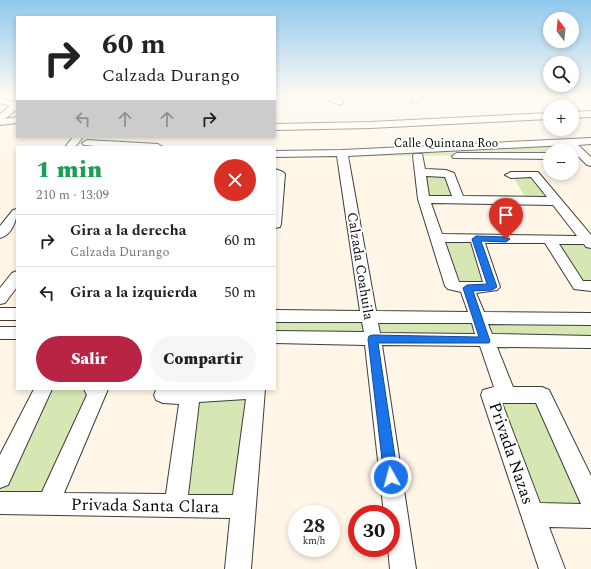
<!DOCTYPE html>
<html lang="es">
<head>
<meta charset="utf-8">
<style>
	:root { --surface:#fff; --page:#f6f6f6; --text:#222; --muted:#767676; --line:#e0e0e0; --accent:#b82544 }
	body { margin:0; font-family:Spectral,serif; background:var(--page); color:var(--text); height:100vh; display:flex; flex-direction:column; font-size:15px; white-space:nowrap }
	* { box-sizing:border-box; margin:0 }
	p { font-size:13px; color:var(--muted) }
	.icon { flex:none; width:22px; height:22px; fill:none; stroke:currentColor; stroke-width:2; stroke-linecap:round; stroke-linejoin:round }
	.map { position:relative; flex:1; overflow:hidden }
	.side { position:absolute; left:16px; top:146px; width:260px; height:244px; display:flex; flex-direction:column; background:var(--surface); border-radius:0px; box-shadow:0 2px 6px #0003 }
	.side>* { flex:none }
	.top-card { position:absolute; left:16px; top:16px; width:260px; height:122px; border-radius:0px; box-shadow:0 2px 6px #0003; background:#fff; color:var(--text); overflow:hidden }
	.needle { width:26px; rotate:344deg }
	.controls { position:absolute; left:543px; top:12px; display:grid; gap:8px }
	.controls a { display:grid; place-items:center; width:36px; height:36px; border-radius:50%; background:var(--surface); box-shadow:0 2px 6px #0003; font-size:20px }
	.speed { position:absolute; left:288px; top:505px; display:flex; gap:8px; font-size:20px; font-weight:700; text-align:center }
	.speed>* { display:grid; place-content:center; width:52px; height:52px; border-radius:50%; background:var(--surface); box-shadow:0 2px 6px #0003; line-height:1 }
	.speed small { font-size:10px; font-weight:400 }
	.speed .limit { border:6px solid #d22; background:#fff; color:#111 }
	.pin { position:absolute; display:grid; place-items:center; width:34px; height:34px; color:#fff; margin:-41px -17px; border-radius:50% 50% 50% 0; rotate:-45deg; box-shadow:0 0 4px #0007 }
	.pin .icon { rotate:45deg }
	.me { position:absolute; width:44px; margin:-22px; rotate:353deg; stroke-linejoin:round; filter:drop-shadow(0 0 3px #0008) }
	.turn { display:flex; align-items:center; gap:14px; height:84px; padding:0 20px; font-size:18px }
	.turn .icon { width:52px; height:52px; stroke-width:2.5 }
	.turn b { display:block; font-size:28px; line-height:34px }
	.lanes { display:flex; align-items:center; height:38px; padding:0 20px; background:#0003; justify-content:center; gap:20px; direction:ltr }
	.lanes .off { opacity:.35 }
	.round { display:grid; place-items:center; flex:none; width:42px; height:42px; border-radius:21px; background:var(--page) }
	.head { display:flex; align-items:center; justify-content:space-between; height:68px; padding:0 20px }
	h1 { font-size:24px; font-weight:800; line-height:30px; color:#1e9e55 }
	.cta { display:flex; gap:8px; margin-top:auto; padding:8px 20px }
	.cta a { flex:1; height:46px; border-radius:24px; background:var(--accent); color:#fff; font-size:16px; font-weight:800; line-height:46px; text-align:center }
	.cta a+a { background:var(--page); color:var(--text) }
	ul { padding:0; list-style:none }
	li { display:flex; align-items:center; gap:12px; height:52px; padding:0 20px; border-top:1px solid var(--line) }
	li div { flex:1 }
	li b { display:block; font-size:15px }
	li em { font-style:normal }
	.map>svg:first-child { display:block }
</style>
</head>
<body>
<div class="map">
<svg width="591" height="569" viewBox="0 0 591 569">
	<rect width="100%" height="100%" fill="#fff6e7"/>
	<g fill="#d7e7b3">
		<path d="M569 143 581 155H572V151H550V155L345 156Z"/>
		<path d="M421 173 446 174 458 199 425 198Z"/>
		<path d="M512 175H534L555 200H527Z"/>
		<path d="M439 239 475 240 490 285H454Z"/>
		<path d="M552 241H587L591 246V285H580Z"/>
		<path d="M275 318 591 321V340L275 335Z"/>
		<path d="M60 389 95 391 47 499 0 500V487L45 390Z"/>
		<path d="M254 393 240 504H178L191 398Z"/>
		<path d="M541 396 591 506 535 510 492 397Z"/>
	</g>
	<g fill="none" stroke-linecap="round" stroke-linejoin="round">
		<g stroke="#3d3d3d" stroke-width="2">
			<g id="street">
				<path d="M320 96H330L344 102 340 105Z"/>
				<path d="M416 96H425L418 102H412L411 100Z"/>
				<path d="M0 97 17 103V109L5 119 17 117V123L0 125V114L10 106 0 103Z"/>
				<path d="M591 111V117L572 118V112Z"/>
				<path d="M550 113V119L370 128 275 130V124L370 122Z"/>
				<path d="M73 137H83L75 147H65Z"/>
				<path d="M591 138V144L578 145 591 157V166L587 165 567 145 348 156 376 311 468 312 461 292 448 289 445 286 418 199 413 156 414 154H422L425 169 446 170 454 173 463 196 547 197 531 177 511 178 505 175 511 172H538L591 235V248L586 247 584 244H559L583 281H591V291L574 289 545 243H485L500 287 497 290 476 293 484 312 591 313V325L488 324 492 334 591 336V348L497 347 513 387H542L549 390 591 476V528L549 527 565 569H539L481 395 483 390 494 387 480 346 382 345 416 569H390L388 548H391V514H384L365 345 275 343V331L364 332 362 322H275V310L360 311 337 156 275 157V151L342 150ZM426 176 445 177 452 196H429ZM431 203 553 205 577 236 442 234ZM445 242H471L483 282H459ZM378 323H472L475 334 380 333ZM502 403H536L581 504 540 503Z"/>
				<path d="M87 140 158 144 163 147H105L84 145 82 143Z"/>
				<path d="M457 153H550V159L453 158 452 156Z"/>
				<path d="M275 169 283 172 285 174 281 224 280 227 275 228Z"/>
				<path d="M17 209C17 220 12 235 0 238V226L13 210Z"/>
				<path d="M17 271V287L5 303 0 304V288L12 273Z"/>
				<rect x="0" y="308" width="17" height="12"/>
				<rect x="0" y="327" width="17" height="12"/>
				<path d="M34 389H52L8 485 0 488V455Z"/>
				<path d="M84 389H108L64 493 166 494 179 404 163 403 156 400 154 395 156 390 265 389 251 569H225L230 518 0 514V492H42L87 395ZM246 399 233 495H188L199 402Z"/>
			</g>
		</g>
		<use href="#street" fill="#fff" fill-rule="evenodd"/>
	</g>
	<linearGradient id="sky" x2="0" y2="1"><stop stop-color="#90c8ed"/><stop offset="0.55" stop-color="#fffbf4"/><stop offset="1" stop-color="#fffbf4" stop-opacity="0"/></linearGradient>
	<rect width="591" height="175" fill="url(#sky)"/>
	<path fill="#1a73e8" stroke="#114b97" d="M476 236 506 237 510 239 506 242 481 241 497 287 492 290 473 291 490 341 489 343H378L398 477 396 481 391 483 386 481 384 477 368 339 369 336 373 335 479 337 463 288 467 285 487 284 472 239Z"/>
	<g text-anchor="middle" stroke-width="4" stroke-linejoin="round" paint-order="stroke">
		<g font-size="12" fill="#0a0a0a" stroke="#fff">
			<text x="446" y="147">Calle Quintana Roo</text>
		</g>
		<g font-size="14" fill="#0a0a0a" stroke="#fff">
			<text transform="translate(361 266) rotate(81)" y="5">Calzada Coahuila</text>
		</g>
		<g font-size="17" fill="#0a0a0a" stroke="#fff">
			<text transform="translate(512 453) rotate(71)" y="6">Privada Nazas</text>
			<text transform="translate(145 505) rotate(1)" y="6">Privada Santa Clara</text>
		</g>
	</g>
</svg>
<div class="controls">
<a><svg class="needle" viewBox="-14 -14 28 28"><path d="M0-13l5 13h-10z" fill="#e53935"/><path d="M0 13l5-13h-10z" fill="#767676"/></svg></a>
<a><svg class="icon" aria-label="search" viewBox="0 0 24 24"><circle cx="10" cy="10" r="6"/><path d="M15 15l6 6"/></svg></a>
<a>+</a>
<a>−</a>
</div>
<div class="speed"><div>28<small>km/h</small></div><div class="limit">30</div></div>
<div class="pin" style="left:506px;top:239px;background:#d93025"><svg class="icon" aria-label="arrive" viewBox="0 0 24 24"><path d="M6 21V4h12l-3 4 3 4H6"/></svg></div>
<svg class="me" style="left:391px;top:477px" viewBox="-20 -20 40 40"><circle r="17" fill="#1a73e8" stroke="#fff" stroke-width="3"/><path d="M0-11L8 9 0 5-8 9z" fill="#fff"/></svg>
<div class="top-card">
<div class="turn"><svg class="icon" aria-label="right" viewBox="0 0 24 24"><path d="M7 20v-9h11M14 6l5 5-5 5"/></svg><div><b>60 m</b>Calzada Durango</div></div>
<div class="lanes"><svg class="icon off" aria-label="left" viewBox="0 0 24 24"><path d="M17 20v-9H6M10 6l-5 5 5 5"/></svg><svg class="icon off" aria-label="ahead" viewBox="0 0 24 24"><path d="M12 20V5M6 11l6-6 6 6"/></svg><svg class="icon off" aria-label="ahead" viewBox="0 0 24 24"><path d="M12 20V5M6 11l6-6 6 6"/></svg><svg class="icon" aria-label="right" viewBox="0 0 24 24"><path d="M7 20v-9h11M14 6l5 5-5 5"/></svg></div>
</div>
<section class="side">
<div class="head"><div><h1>1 min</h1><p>210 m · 13:09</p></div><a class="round" style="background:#d93025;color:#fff"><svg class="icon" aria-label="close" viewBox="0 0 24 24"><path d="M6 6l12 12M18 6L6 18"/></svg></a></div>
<ul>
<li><svg class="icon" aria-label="right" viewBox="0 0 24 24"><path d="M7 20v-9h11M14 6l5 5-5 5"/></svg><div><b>Gira a la derecha</b><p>Calzada Durango</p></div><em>60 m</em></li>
<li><svg class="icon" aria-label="left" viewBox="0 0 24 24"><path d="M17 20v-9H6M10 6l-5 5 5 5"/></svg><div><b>Gira a la izquierda</b></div><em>50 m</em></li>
</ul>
<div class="cta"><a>Salir</a><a>Compartir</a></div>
</section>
</div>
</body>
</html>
